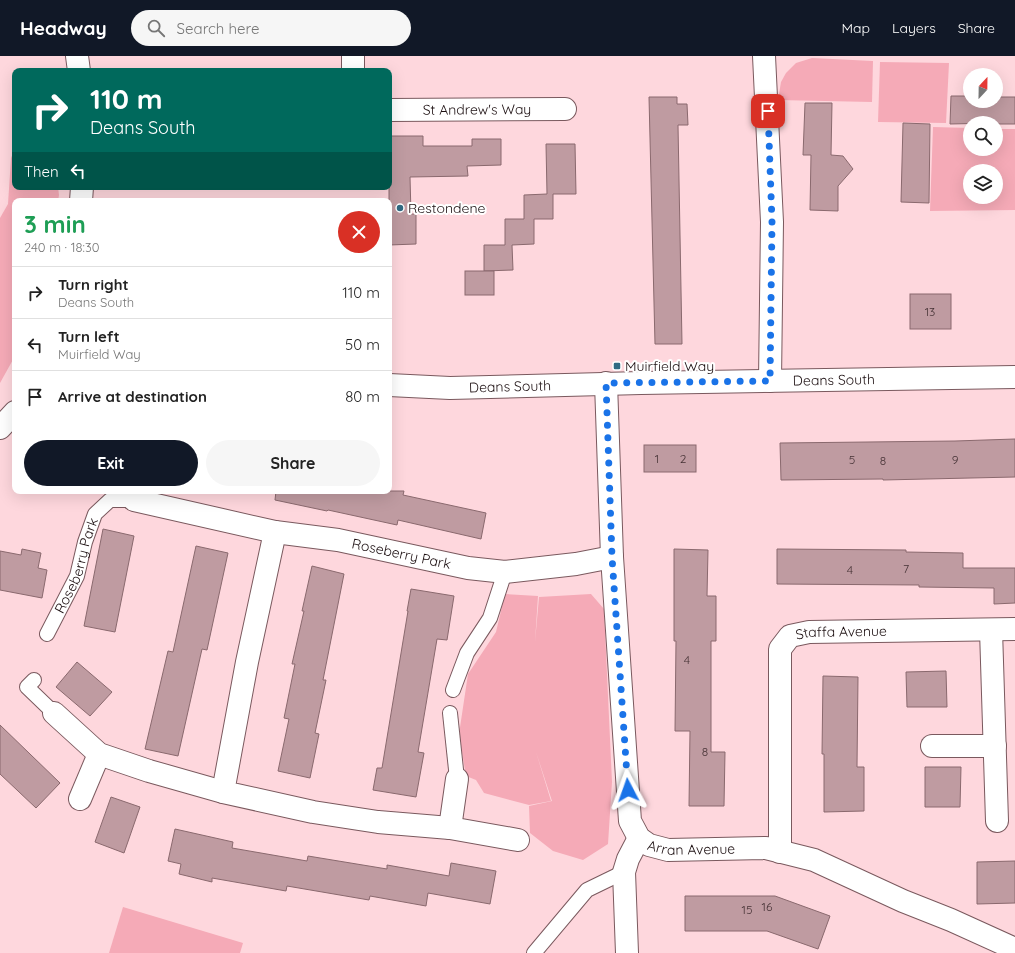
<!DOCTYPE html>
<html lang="en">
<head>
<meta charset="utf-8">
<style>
	:root { --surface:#fff; --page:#f6f6f6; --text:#222; --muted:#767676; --line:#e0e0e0; --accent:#111827 }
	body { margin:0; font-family:Quicksand,sans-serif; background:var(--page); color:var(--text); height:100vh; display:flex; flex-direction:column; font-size:15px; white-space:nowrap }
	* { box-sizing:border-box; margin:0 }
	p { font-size:13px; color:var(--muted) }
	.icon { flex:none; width:22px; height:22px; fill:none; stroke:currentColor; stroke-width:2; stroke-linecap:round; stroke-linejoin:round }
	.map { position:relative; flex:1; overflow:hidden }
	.side { position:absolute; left:12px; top:142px; width:380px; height:296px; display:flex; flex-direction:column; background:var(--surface); border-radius:8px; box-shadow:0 4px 16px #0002 }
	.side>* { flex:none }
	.top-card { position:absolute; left:12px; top:12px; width:380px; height:122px; border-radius:8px; box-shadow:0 4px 16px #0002; background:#00695c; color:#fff; overflow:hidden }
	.needle { width:26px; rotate:22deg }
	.tools { position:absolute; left:963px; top:12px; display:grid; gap:8px }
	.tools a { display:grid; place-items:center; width:40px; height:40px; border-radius:50%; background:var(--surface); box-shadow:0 4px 16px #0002; font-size:20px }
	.pin { position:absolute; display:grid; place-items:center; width:34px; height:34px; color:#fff; margin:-17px; border-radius:8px; box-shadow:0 2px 6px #0006 }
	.me { position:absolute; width:44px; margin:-22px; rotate:356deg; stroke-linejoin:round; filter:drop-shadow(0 0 3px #0008) }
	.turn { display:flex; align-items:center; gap:14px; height:84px; padding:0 12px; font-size:18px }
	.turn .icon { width:52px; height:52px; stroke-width:2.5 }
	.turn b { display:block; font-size:28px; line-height:34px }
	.then { display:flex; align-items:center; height:38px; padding:0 12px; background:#0003; gap:8px; font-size:15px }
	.round { display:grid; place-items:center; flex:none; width:42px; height:42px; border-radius:21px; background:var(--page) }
	.head { display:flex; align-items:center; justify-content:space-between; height:68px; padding:0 12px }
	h1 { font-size:24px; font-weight:700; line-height:30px; color:#1e9e55 }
	.action { display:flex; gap:8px; margin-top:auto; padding:8px 12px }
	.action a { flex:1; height:46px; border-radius:24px; background:var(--accent); color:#fff; font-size:16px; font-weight:700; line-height:46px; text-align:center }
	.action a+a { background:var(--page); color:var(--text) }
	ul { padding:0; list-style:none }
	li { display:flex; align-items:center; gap:12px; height:52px; padding:0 12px; border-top:1px solid var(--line) }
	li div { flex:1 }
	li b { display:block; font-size:15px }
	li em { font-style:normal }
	header { display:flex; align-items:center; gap:24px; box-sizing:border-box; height:56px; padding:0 20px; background:var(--accent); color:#fff }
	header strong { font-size:19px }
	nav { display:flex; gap:22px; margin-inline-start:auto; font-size:14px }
	.search { width:280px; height:36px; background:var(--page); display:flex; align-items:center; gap:10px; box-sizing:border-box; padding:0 14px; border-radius:22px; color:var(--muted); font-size:15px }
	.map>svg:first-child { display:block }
</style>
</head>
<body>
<header>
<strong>Headway</strong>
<div class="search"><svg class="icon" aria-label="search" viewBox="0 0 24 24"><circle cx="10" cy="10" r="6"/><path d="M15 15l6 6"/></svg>Search here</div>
<nav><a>Map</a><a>Layers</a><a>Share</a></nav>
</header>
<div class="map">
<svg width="1015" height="897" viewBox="0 0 1015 897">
	<rect width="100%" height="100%" fill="#fed7dd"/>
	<g fill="#f5aab7" fill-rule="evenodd">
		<path d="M812 2 873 5 872 46 778 44 781 26 786 17 796 7Z"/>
		<path d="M880 6 949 7 946 67 878 66Z"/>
		<path d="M933 71 970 72V93H996V73H1015V154L930 155ZM970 115H996V141H970Z"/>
		<path d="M15 92V131H58L59 139 58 145H15V300L0 327V162L8 148 11 102Z"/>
		<path d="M505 538 538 540 535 586 539 541 591 538 604 553 612 726 608 788 583 804 553 795 530 777 529 750 552 745 536 696 551 745 529 749 484 737 476 724 466 720 459 678 468 618 496 576Z"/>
		<path d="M123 851 243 887 240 897H109Z"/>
	</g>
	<g fill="#bf9ba1" stroke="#8a696e">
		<path d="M951 40H970V45H996V41H1015V68H996V67L950 68Z"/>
		<path d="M649 41H677V48H687L688 69H678L682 288H655Z"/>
		<path d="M805 47H832L831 99 843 100 853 113 838 130V155L810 154 811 99H803Z"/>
		<path d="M903 67 930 68 929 147 901 146Z"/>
		<path d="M389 80H423V90H472V83H501V109L467 110 468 120 410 121 411 158H416V188L389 189Z"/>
		<path d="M546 88H575L576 138H553V163H534V188L512 189 513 214 484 215V189H505V163H524V139L547 138Z"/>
		<rect x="465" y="215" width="29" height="24"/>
		<rect x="910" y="238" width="41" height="35"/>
		<path d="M1015 383V421L883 424V423L781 424 780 387 955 385Z"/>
		<rect x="644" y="389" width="52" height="27"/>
		<path d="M276 435H404L403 439 486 457 481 483 398 464 397 469 328 454 327 455 275 444Z"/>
		<path d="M103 473 134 480 115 576 84 570Z"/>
		<path d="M196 490 228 497 207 594 202 593 178 700 145 693 168 595 173 596Z"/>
		<path d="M22 493 41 497 38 512 47 514 42 542 0 534V495L21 499Z"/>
		<path d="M674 493 708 494 707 540H716V585H711V696H725L724 750H689L690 675H675L676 585H674Z"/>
		<path d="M777 493 906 494V496L963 497V512H1015V547L994 548V532L919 531V529L777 528Z"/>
		<path d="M312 510 344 518 323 624H326L315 677 319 678 310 722 278 715 289 663 284 662 295 608H292L304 555H302Z"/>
		<path d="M411 533 454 540 447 584 437 583 418 696 424 697 416 741 373 734 377 712H382L408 555H407Z"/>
		<path d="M77 606 112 636 90 660 56 631Z"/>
		<path d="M946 615 947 651H907L906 616Z"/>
		<path d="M823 620 858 621 857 711H864V755L824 756V698H822Z"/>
		<path d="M0 669 60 727 36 752 0 718Z"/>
		<path d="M925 711H961L960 751H925Z"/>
		<path d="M111 741 140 751 124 797 95 786Z"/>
		<path d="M175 773 233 786 232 792 307 805 308 800 387 813V809L449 820 451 807 496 815 490 848 428 837 426 850 370 840 369 844 287 830 286 835 212 822V826L179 818 181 808 168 805Z"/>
		<path d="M1015 805V847L977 848V806Z"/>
		<path d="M685 840H775L830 860 818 893 767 875H685Z"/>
	</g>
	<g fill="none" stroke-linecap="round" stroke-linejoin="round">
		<g stroke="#7a595e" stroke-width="16">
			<g id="lane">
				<path id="s1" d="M47 578 77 520 85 486 95 458 110 444H134"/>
				<path d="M34 624 27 631 54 657"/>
				<path d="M453 634 467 597 490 562 505 516"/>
				<path d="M450 657 457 723"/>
				<path d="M534 897 587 834 624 816"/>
			</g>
		</g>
		<g stroke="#7a595e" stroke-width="24">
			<g id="street">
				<path d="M353 0V15"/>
				<path d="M764 0 772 166 770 325"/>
				<path id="s2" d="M389 54 565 53"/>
				<path id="s3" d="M606 327 612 501 630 765 639 782 649 789 668 794 766 792 814 804 903 845 951 864 1015 893"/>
				<path d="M0 372 15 356"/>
				<path id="s4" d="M134 444 275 476 338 484 468 512 505 516 576 508 612 501"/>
				<path d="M275 476 247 606 223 736 313 756 378 766 450 772 518 784"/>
				<path d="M991 574 997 765"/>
				<path d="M54 657 99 698 149 715 223 736"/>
				<path d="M932 690H995"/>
				<path d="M80 743 99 698"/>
				<path d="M450 772 457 723"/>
				<path id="s5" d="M780 796V593L790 580 809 576 1015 573"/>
				<path d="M627 897 624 816 628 803 639 782"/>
			</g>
		</g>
		<g stroke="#7a595e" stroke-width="24">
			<g id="secondary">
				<path d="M77 0 79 15"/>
				<path d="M81 145 82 131"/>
				<path id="s6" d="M389 329 450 332 641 327 1015 321"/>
			</g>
		</g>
		<use href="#lane" stroke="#fff" stroke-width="14"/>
		<use href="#street" stroke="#fff" stroke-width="22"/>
		<use href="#secondary" stroke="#fff" stroke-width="22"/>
	</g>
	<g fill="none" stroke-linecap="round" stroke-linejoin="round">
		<path stroke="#1a73e8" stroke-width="7" stroke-dasharray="0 12.6" d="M628 734 612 501 606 327 770 325 772 166 768 55"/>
	</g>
	<g fill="#306a83" stroke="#fff" stroke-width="1.5">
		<circle cx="400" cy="152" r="4"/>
		<rect x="613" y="306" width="8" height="8" rx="2"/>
	</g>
	<g text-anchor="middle" stroke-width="4" stroke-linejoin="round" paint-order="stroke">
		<g font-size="12" fill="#453235">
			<text x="930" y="260">13</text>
			<text x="657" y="407">1</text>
			<text x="683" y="407">2</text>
			<text x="852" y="408">5</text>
			<text x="955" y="408">9</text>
			<text x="883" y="409">8</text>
			<text x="906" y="517">7</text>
			<text x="850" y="518">4</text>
			<text x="687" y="608">4</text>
			<text x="705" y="700">8</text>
			<text x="767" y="855">16</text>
			<text x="747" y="858">15</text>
		</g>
		<g font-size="14" fill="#1c0f11" stroke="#fff">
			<text dy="5" stroke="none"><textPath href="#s2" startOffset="88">St Andrew's Way</textPath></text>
			<text dy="5" stroke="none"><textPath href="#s6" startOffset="445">Deans South</textPath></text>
			<text dy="5" stroke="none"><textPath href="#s6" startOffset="121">Deans South</textPath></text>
			<text dy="5" stroke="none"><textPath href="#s4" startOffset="273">Roseberry Park</textPath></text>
			<text dy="5" stroke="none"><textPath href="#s1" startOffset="75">Roseberry Park</textPath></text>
			<text dy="5" stroke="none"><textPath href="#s5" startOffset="271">Staffa Avenue</textPath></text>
			<text dy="5" stroke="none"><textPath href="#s3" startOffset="513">Arran Avenue</textPath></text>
		</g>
		<g font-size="14" fill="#1c0f11" stroke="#fff" text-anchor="start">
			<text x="408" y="157">Restondene</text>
			<text x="625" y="315">Muirfield Way</text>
		</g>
	</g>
</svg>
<div class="tools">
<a><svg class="needle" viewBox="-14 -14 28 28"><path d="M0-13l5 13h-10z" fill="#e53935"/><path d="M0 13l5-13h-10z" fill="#767676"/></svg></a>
<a><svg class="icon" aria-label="search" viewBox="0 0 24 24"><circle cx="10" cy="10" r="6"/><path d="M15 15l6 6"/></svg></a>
<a><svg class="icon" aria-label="layers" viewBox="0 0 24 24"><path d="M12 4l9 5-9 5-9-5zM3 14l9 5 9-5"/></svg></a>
</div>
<div class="pin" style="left:768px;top:55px;background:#d93025"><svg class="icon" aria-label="arrive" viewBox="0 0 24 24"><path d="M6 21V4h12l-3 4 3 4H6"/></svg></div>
<svg class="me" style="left:628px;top:734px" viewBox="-20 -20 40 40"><path d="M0-17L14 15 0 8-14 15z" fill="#1a73e8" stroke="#fff" stroke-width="4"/></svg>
<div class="top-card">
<div class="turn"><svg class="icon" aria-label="right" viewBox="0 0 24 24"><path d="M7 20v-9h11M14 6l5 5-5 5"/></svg><div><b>110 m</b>Deans South</div></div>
<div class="then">Then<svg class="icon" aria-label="left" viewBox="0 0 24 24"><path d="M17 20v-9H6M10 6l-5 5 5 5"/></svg></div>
</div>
<section class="side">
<div class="head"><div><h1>3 min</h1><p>240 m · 18:30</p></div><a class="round" style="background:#d93025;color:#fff"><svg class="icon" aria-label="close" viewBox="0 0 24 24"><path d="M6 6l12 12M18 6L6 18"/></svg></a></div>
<ul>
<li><svg class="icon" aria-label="right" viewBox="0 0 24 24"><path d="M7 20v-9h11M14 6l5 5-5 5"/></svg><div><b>Turn right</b><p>Deans South</p></div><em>110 m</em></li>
<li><svg class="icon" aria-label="left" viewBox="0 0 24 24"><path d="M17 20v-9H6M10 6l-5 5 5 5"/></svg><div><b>Turn left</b><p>Muirfield Way</p></div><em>50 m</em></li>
<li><svg class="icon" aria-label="arrive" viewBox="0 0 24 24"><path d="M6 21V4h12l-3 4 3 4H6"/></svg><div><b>Arrive at destination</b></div><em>80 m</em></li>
</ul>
<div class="action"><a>Exit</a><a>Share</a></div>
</section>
</div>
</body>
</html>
